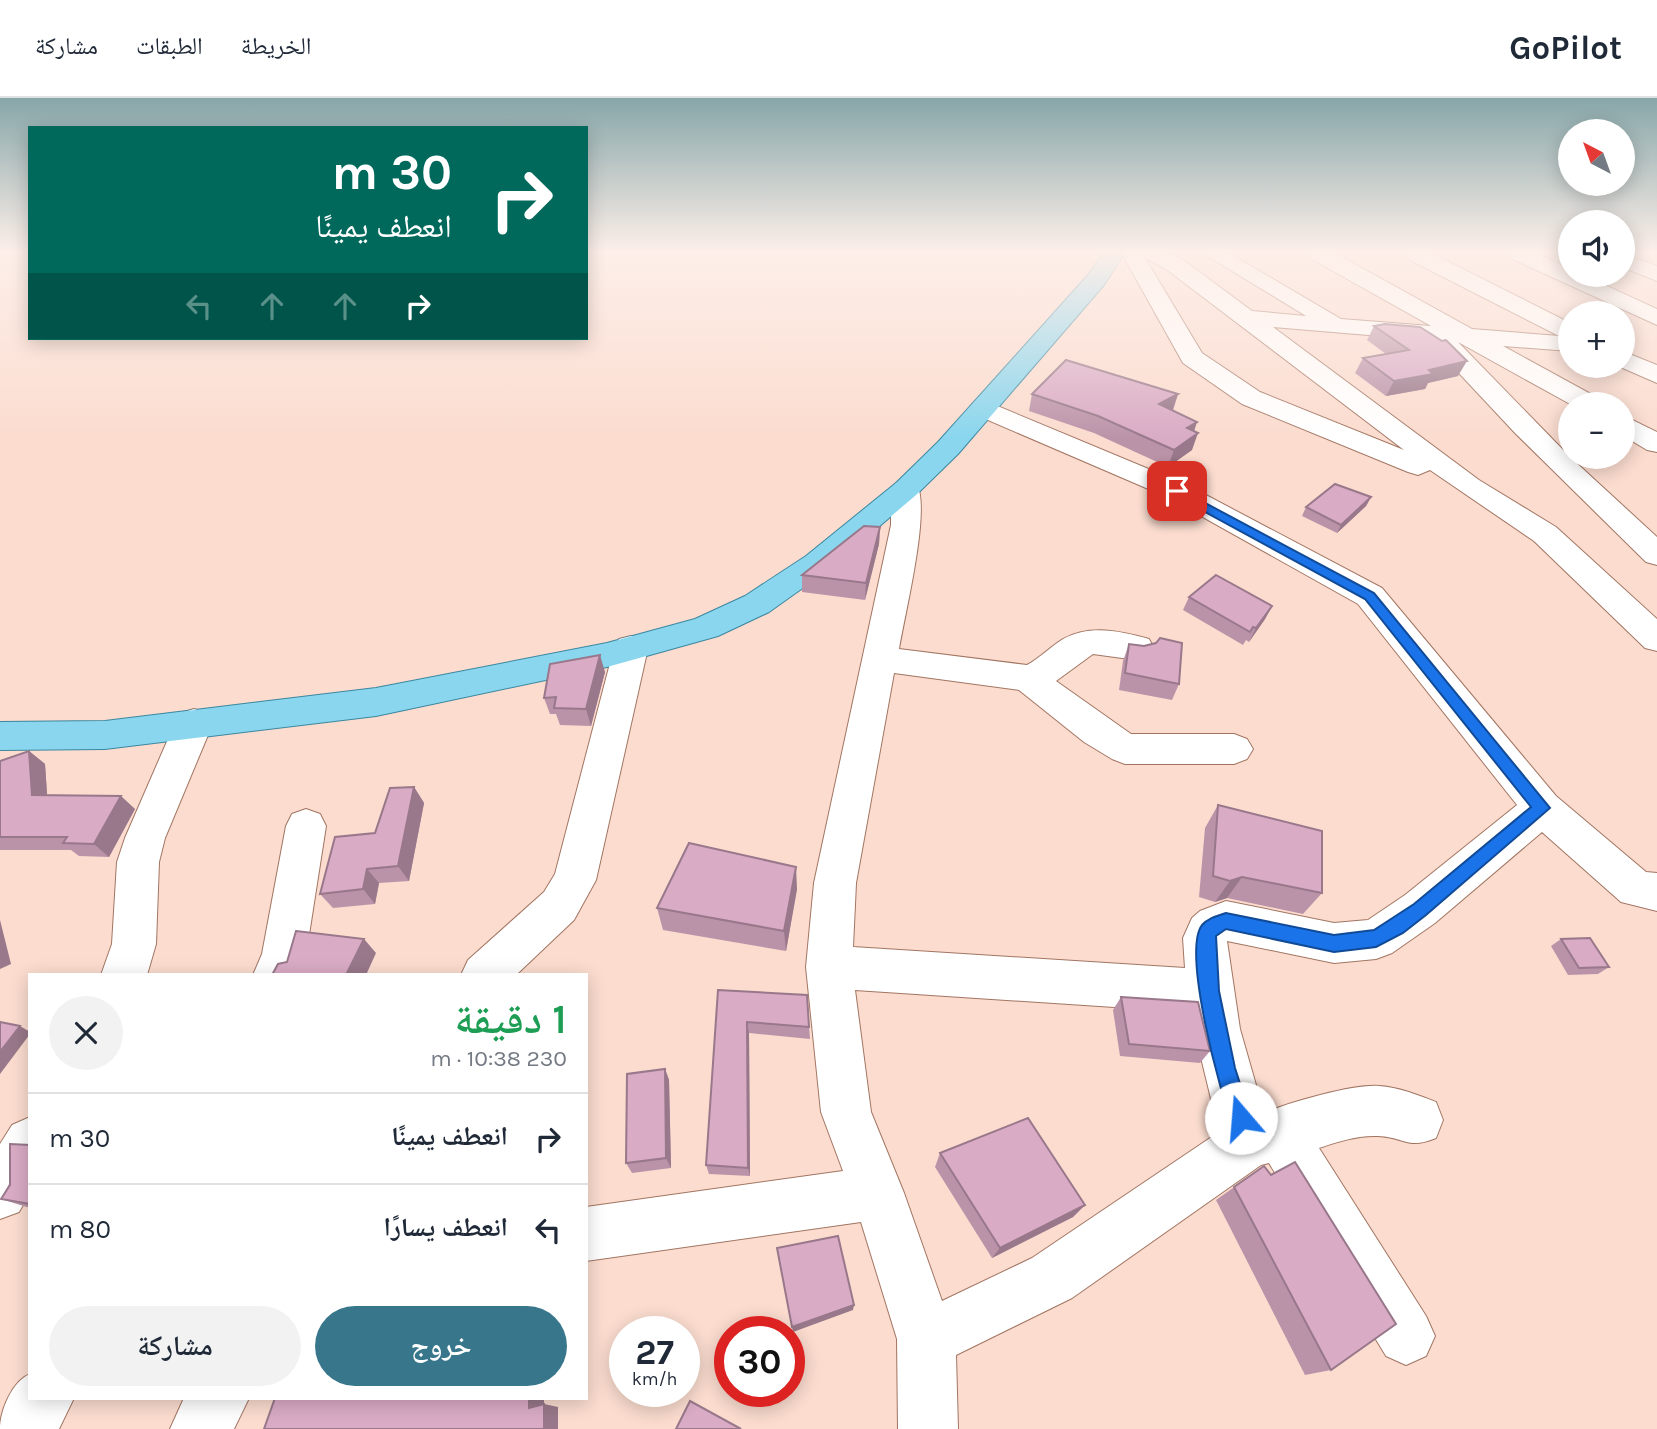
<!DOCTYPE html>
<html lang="ar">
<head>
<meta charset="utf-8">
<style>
	:root { --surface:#fff; --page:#f2f2f3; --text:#1f2937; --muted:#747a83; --line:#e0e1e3; --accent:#38768b }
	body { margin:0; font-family:Karla,"Noto Naskh Arabic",sans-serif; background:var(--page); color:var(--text); direction:rtl; height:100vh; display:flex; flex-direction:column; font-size:26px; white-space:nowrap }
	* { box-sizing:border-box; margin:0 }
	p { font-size:23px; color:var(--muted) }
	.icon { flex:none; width:38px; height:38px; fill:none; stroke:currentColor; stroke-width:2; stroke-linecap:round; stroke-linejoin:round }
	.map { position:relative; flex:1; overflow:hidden; direction:ltr }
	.details { position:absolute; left:28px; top:875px; width:560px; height:427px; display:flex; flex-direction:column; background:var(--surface); border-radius:0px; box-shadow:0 4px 18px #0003; direction:rtl }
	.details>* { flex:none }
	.guide { position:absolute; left:28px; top:28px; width:560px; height:214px; border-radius:0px; box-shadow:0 4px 18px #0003; direction:rtl; background:#00695c; color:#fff; overflow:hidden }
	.needle { width:46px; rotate:319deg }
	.fabs { position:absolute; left:1558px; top:21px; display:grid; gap:14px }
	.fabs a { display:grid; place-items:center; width:77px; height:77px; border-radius:50%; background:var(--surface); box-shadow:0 4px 18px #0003; font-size:35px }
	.speed { position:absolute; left:609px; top:1218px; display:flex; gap:14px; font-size:35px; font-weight:700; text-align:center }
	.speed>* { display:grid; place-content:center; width:91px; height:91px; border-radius:50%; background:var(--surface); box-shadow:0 4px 18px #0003; line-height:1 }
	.speed small { font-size:18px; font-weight:400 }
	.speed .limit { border:10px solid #d22; background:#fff; color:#111 }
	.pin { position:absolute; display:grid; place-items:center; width:60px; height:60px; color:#fff; margin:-30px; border-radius:14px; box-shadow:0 4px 10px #0006 }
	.me { position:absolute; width:77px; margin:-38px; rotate:342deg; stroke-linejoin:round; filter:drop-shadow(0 0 5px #0008) }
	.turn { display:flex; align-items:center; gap:24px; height:147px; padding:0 21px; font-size:32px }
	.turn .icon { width:91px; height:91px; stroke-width:2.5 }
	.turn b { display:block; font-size:49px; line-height:60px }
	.lanes { display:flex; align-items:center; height:66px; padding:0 21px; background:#0003; justify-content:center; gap:35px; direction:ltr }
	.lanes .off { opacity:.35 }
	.round { display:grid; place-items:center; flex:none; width:74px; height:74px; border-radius:37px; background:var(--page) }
	.headline { display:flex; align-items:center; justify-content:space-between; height:119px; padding:0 21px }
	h1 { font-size:42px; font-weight:600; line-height:52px; color:#1e9e55 }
	.action { display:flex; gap:14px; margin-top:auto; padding:14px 21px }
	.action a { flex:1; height:80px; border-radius:42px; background:var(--accent); color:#fff; font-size:28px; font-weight:600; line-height:80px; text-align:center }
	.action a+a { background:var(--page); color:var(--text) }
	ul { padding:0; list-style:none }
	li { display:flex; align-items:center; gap:21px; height:91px; padding:0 21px; border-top:2px solid var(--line) }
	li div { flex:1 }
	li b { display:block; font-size:26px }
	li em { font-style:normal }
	header { display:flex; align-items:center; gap:42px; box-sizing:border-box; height:98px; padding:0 35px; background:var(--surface); border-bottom:2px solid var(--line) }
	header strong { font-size:33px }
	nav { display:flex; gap:38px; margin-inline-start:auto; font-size:24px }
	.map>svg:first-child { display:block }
</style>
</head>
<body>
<header>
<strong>GoPilot</strong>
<nav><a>الخريطة</a><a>الطبقات</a><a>مشاركة</a></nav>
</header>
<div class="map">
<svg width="1657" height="1331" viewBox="0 0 1657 1331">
	<rect width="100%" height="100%" fill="#fbdccf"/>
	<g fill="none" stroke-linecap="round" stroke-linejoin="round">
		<g stroke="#a27562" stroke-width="2">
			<g id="minor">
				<path d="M1121 154H1168L1182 161 1252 213 1306 218 1201 154H1227L1341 221 1431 228 1308 159 1306 154H1333L1472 231 1559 238 1404 159 1402 154H1429L1570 225V253L1503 248 1598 300 1602 306H1570L1458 244 1570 359 1657 439V467L1646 464 1515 335 1428 242 1273 229 1479 382 1556 429 1657 521V553L1645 550 1534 443 1430 372 1418 377 1408 374 1242 306 1183 265ZM1145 160 1166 171 1404 352 1260 294 1202 255Z"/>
				<path d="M1506 154H1534L1570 171V177H1583L1657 211V227L1508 159Z"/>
				<path d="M1622 155 1657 168V183L1622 169Z"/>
				<path d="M1622 253 1657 267V285L1618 268H1622Z"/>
				<path d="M983 302 1187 387 1382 490 1556 698 1646 774 1657 775V813L1621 804 1542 734 1435 825 1392 855 1376 861 1334 865 1227 843 1240 931 1264 1015C1288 1005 1352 986 1379 988 1398 989 1418 997 1436 1004L1443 1022 1436 1040C1407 1052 1405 1039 1378 1038 1358 1037 1337 1044 1319 1050L1426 1218 1435 1238 1426 1258 1406 1267 1386 1258 1269 1065 1261 1067 1072 1200 956 1257 958 1331H898L897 1241 861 1124 586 1163V1109L843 1073 821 1014 806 869 814 785 891 427V391L896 385 906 382 916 385C932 408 904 519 899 551L1027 567C1040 560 1050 549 1063 541 1090 526 1121 533 1149 541L1154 550 1149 559 1137 562 1093 556 1056 583 1131 636H1234L1247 641 1253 651 1247 661 1234 666H1125L1112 661 1084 644 1019 592 894 575 856 785 853 849 1185 870 1183 840 1192 820 1200 813 1226 803 1334 825 1368 822 1405 797 1517 707 1358 506 1167 399 974 316 970 310 974 304ZM855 892 1190 914 1219 1034 1032 1160 942 1203 904 1095 871 1014Z"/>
				<path d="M1622 317 1657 334V354L1647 352 1622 337Z"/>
				<path d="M631 538 643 541 648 550 596 782 574 822 516 877H461L468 862 544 794 555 776 614 550 619 541Z"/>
				<path d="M194 611 207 615 213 625 165 740 159 764 156 846 147 877H101L112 846 117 764 125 740 175 625 181 615Z"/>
				<path d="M306 711 320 716 326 728 306 856 299 877H253L262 856 286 728 292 716Z"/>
				<path d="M30 1019V1095L19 1114 0 1121V1046L12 1027Z"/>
				<path d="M30 1276V1300H74L59 1331H0C0 1313 12 1283 30 1276Z"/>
				<path d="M184 1300H249L234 1331H170Z"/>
			</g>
		</g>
		<g stroke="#3b879f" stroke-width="2">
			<path id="major" d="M1104 154H1125L1104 187 958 356 916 397 828 472 769 514 718 538 607 569 376 618 105 651 0 652V624L105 623 376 590 607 545 695 521 745 498 806 458 896 385 938 344 1088 177Z"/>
		</g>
		<use href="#minor" fill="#fff" fill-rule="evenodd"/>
		<use href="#major" fill="#89d6ee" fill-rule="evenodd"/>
	</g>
	<g fill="#bb93a9">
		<path d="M1374 228 1458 278 1428 285 1425 291 1386 298 1355 275 1363 260 1386 256 1367 242Z"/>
		<path d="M1032 296H1178L1173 313 1194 333 1192 352 1168 369 1094 335 1029 313Z"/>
		<path d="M1371 399 1366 408 1337 435 1302 418 1306 409Z"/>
		<path d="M880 429 879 446 865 502 802 494V477Z"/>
		<path d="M1189 499 1272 508 1265 521 1249 544 1246 542 1243 547 1183 512Z"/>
		<path d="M1129 546 1179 586 1172 602 1119 592 1123 563Z"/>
		<path d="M605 574 591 628 560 627 556 616H550L544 600Z"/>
		<path d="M29 653 45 666 47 697 135 711 109 759 79 758 71 752H0V663Z"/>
		<path d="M414 689 424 705 409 783 379 785 375 806 333 810 320 796Z"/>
		<path d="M1218 707 1322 795 1303 816 1227 800 1215 804 1199 799 1205 730Z"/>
		<path d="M797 791 786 853 663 832 657 810Z"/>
		<path d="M1561 841 1609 869 1598 876 1568 877 1551 848Z"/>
		<path d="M718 892 807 897 810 941 749 935 750 1078 709 1076 706 1067Z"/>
		<path d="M1121 899 1210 953 1200 965 1120 958 1113 912Z"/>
		<path d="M665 971 669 982 671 1070 632 1075 626 1065Z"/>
		<path d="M30 1047V1110L1 1101Z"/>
		<path d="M940 1055 1085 1107 1073 1119 992 1160 935 1069Z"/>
		<path d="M1264 1068 1331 1272 1305 1277 1216 1102Z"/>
	</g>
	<g fill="#98788a">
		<path d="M1467 263 1458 278 1428 285 1425 291 1386 298 1394 283 1429 272Z"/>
		<path d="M1178 296 1172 313 1159 306Z"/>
		<path d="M1197 324 1192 340 1198 335 1192 352 1168 369 1174 352 1187 330Z"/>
		<path d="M1371 399 1366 408 1337 435 1341 427Z"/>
		<path d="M880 429 879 446 865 502 866 485Z"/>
		<path d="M1272 508 1265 521 1249 544 1256 530Z"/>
		<path d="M600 557 605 574 591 628 586 611Z"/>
		<path d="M29 653 45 666 48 710 32 697Z"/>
		<path d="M414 689 424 705 409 783 398 768Z"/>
		<path d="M121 698 135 711 109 759 94 746Z"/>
		<path d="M796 769 797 791 786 853 784 833Z"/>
		<path d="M367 771 379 785 375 806 363 791Z"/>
		<path d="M1242 779 1227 800 1215 804 1230 783Z"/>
		<path d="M0 822 11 866 0 871Z"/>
		<path d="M364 841 376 855 366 877H346Z"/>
		<path d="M747 924 749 935 750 1078 748 1070Z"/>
		<path d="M20 928 30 934V936L0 976V954Z"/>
		<path d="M665 971 669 982 671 1070 666 1060Z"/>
		<path d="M1085 1107 1073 1119 992 1160 1000 1150Z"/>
		<path d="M854 1207 853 1212 793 1234 792 1229Z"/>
		<path d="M529 1300H544V1306L558 1309V1331H544L529 1310Z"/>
	</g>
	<g fill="#d9abc5" stroke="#98788a" stroke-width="2">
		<path d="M1385 226 1420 229 1442 243 1446 242 1467 263 1429 272 1433 276 1394 283 1363 260 1409 252 1374 228Z"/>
		<path d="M1066 262 1178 296 1159 306 1197 324 1187 330 1198 335 1174 352 1098 318 1032 296Z"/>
		<path d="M1335 386 1371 399 1341 427 1306 409Z"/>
		<path d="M864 428 880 429 866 485 802 477Z"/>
		<path d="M1216 477 1272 508 1256 530 1253 529 1250 534 1189 499Z"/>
		<path d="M1160 540 1182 545 1179 586 1125 575 1129 546 1144 548 1156 545Z"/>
		<path d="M600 557 586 611 554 610 556 599 544 600 550 566Z"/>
		<path d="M29 653 32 697 121 698 94 746 63 745 67 739H0V663Z"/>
		<path d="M414 689 398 768 367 771 363 791 320 796 335 739 375 735 390 690Z"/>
		<path d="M1218 707 1322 733V795L1242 779 1230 783 1213 778Z"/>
		<path d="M689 745 796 769 784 833 657 810Z"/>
		<path d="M296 833 364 841 346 877H272L278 866 287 864Z"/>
		<path d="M1590 840 1609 869 1579 870 1561 841Z"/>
		<path d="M718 892 807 897 809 929 747 924 748 1070 706 1067Z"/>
		<path d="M1121 899 1198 904 1210 953 1129 946Z"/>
		<path d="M0 924 20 928 0 954Z"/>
		<path d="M665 971 666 1060 626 1065 627 976Z"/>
		<path d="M1028 1020 1085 1107 1000 1150 940 1055Z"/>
		<path d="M10 1046 30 1047V1106L1 1101 10 1087Z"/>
		<path d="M1295 1064 1396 1226 1331 1272 1234 1089 1264 1068 1271 1077Z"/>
		<path d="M838 1138 854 1207 792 1229 777 1150Z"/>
		<path d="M275 1300H529V1310L544 1306V1331H264Z"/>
		<path d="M690 1303 741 1331H676Z"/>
	</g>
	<linearGradient id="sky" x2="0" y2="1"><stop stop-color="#87a6a9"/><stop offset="0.45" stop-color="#fdefe9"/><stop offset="1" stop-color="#fdefe9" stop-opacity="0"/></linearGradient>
	<rect width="1657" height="341" fill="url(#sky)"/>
	<path fill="#1a73e8" stroke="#114b97" stroke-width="2" d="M1177 390 1374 495 1550 710 1426 817 1403 835 1376 849 1334 854 1226 831 1216 838 1219 893 1235 970 1251 1020 1248 1027 1241 1030 1233 1027C1220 996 1182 853 1202 827 1208 820 1217 818 1226 815L1334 837 1374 832 1414 806 1531 709 1365 501 1172 396 1171 393Z"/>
</svg>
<div class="fabs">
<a><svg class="needle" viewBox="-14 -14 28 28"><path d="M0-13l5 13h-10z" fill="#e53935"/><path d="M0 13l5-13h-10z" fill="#747a83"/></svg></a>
<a><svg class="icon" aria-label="sound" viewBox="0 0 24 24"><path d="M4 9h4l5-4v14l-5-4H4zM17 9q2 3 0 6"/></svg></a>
<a>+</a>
<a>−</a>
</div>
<div class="speed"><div>27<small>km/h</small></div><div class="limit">30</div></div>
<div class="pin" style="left:1177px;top:393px;background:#d93025"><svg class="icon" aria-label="arrive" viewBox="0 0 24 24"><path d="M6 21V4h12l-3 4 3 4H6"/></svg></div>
<svg class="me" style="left:1241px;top:1020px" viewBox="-20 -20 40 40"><circle r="19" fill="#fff"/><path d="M0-13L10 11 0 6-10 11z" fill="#1a73e8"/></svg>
<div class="guide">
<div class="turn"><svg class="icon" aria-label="right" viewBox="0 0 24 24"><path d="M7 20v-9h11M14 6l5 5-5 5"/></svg><div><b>30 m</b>انعطف يمينًا</div></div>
<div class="lanes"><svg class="icon off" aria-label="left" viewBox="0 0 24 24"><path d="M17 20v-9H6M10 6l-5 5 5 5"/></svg><svg class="icon off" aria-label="ahead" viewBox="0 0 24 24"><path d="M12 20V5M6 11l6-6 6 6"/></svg><svg class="icon off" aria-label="ahead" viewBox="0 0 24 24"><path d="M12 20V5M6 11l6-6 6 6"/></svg><svg class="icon" aria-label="right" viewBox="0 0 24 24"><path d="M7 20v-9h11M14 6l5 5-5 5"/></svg></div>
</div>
<section class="details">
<div class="headline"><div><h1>1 دقيقة</h1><p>230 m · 10:38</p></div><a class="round"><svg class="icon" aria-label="close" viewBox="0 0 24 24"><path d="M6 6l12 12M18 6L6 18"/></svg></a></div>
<ul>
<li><svg class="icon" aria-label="right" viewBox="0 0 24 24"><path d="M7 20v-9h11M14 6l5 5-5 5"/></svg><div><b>انعطف يمينًا</b></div><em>30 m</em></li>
<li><svg class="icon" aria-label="left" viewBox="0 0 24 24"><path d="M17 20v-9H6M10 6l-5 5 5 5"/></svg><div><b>انعطف يسارًا</b></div><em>80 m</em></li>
</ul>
<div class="action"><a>خروج</a><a>مشاركة</a></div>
</section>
</div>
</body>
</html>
